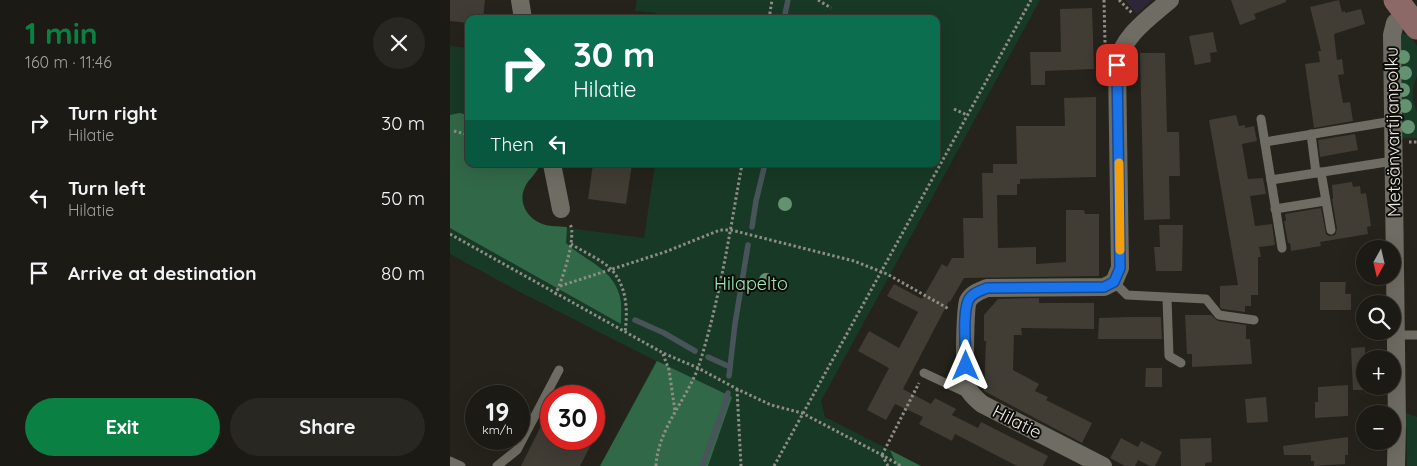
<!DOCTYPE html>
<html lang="en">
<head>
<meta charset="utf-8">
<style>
	:root { --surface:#1c1a14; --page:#292722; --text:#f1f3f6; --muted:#a0a1a0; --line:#3a3834; --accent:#0b8043 }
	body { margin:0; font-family:Quicksand,sans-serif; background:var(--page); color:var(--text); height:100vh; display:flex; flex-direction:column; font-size:19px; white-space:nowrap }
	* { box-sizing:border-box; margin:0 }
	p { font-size:16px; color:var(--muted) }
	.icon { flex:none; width:28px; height:28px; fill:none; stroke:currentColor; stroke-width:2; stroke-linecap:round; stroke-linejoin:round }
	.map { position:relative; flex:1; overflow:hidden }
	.side { display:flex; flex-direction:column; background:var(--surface); width:450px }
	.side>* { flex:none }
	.hud { position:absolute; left:15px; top:15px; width:475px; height:152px; border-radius:10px; box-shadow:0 5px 20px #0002,0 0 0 1px var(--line); background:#0b6e4f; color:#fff; overflow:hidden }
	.needle { width:32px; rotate:188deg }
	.tools { position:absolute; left:906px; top:240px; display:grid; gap:10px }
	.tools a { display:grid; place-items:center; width:45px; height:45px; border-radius:50%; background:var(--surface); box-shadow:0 5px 20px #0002,0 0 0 1px var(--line); font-size:25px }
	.speed { position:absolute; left:15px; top:385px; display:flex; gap:10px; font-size:25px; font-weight:700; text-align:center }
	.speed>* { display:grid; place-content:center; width:65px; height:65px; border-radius:50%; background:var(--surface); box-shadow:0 5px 20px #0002,0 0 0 1px var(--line); line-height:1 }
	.speed small { font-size:12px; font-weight:400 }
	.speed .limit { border:8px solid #d22; background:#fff; color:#111 }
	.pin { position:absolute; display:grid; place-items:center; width:42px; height:42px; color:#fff; margin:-21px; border-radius:10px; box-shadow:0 2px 8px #0006 }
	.me { position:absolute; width:55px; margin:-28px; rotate:0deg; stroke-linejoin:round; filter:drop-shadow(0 0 4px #0008) }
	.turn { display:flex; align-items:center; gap:18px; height:105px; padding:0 25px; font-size:22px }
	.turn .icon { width:65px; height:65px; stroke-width:2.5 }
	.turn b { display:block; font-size:35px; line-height:42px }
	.then { display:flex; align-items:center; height:48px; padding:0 25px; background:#0003; gap:10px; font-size:19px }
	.round { display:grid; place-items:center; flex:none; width:52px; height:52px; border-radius:26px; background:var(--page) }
	.head { display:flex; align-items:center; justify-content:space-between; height:85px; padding:0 25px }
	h1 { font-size:30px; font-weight:700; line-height:38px; color:var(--accent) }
	.cta { display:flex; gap:10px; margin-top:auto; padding:10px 25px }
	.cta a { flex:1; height:58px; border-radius:30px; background:var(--accent); color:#fff; font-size:20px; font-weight:700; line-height:58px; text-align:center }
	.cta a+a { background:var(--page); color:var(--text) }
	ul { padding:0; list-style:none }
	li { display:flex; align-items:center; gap:15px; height:75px; padding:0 25px }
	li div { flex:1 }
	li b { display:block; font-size:19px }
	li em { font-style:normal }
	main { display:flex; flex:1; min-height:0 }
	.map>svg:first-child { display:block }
</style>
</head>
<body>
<main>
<section class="side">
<div class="head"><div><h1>1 min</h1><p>160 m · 11:46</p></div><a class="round"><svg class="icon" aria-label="close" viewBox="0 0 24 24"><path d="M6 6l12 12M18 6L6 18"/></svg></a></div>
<ul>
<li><svg class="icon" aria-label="right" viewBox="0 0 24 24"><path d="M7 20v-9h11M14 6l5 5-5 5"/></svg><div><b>Turn right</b><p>Hilatie</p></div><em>30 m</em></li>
<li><svg class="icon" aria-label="left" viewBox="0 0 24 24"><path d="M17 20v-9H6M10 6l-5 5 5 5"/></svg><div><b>Turn left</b><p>Hilatie</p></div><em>50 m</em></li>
<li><svg class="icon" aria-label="arrive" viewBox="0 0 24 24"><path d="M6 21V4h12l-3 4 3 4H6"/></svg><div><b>Arrive at destination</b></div><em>80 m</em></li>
</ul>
<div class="cta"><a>Exit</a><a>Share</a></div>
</section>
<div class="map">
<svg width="967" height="466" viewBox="0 0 967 466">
	<rect width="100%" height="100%" fill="#25231b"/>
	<path fill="#2c2737" d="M675 0H702L687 14Z"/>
	<g fill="#183926">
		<path d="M187 0H590L371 401 375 417 471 466H150L206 361 66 290 0 254V46L19 48V164H90C87 173 81 176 76 184 66 201 77 219 95 225L194 238 205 164H486V19H206V13L185 11Z"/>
		<path d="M952 34 960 35 967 46V76L963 88V101L967 112V138H950V37Z"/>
		<path d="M956 413 967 417V466H957Z"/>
	</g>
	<g fill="#316847">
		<path d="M9 113 19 115V164H90C87 174 79 178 75 187 68 201 76 217 90 223 98 227 108 226 117 227L116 243C135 261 163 268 170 297 172 305 171 316 171 324L0 228V115Z"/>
		<path d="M207 361 282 397 258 466H150Z"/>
		<path d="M440 450 471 466H447Z"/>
	</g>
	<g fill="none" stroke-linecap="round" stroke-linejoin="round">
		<g stroke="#49545a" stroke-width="5.5">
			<path d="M334 19 338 0"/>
			<path d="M302 227 306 201 315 164"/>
			<path d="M185 320 214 333 245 351"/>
			<path d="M258 357 280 367"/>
			<path d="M279 376 285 324 298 245"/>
			<path d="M252 466 273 410 278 393"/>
		</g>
	</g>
	<g fill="#413c34">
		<path d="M0 0H35L33 19H19V23L0 21Z"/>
		<path d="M781 0H836V2L804 14 806 19 790 25Z"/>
		<path d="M889 0 892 12 895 11V13L911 9 915 24 884 34 887 60 892 59 894 74 888 75 893 103 900 102 903 121 864 128 855 64 870 62 868 51H871L860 7Z"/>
		<path d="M642 8 644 69 595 71V85H581L580 52H611L610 9Z"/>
		<path d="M763 32 767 52 760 53 761 62 745 65 739 36Z"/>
		<path d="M690 53H715L717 132H729L730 176H719L720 219 694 220Z"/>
		<path d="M646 97V177L570 179V184H567V195H547L548 248 586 247V264L616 262V210H634L635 214H649V276L514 278 500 302 499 301 453 389 481 404 485 398 506 409 502 415 528 428 531 422 598 456 593 466H567L505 434 502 441 469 424 473 417 445 404 436 420 417 410 439 368 408 351 419 331 449 348 468 312 437 296 444 284 472 299 492 264 497 267 502 258H514L513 218H533L532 173H543V164H567L566 126H615L614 98Z"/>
		<path d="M786 115 789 126 795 125V128L804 126 807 141 792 144 798 179 813 178 816 194 800 196 805 226 822 224 825 245 809 247 811 257H808V295H801V306H795V312L772 309 770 307V286L788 285 759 120Z"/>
		<path d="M905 134 908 150 870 157 868 140Z"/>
		<path d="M143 164H182L176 204 138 199Z"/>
		<path d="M902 182 903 187 910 186 911 194 916 193 921 226 917 227 918 234 870 242 871 246 841 251 840 243H838L834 221H836L835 214 871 208 876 234 879 236 885 235 887 229 882 199H883L882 185Z"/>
		<path d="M709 225H733L732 271H706L704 247H710Z"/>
		<path d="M870 282H896L895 294H901V310H870Z"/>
		<path d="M589 298V303H644V329L571 328 572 335H564L563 370 589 384 585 391 598 397 596 400 642 423 632 443 534 391 536 341H534V315L548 299Z"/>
		<path d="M735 315H761L768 321 796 325V339H800L802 364 742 367V354H737Z"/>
		<path d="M680 317H711L712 339H648L649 318Z"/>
		<path d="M915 347V390H903L901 348Z"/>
		<path d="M696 368H712V387H695Z"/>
		<path d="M898 385V416L865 418V402H868V387Z"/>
		<path d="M816 397 818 422 797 423 795 399Z"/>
		<path d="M101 406V439H144L130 466H71Z"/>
		<path d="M898 437V455H895V464L864 466V461H861V455H834L833 446Z"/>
		<path d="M671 438 688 447 691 441 712 452 705 466H700L688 460 685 466H675L660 458Z"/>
		<path d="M761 438 762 462 755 463V466H731L730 439Z"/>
	</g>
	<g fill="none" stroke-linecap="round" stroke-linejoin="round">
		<g stroke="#8e8c85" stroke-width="3" stroke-dasharray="2.5 2.5" stroke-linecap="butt">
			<path d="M368 0 381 8"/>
			<path d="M654 0 655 43"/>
			<path d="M669 0 682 13"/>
			<path d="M319 19 322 0"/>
			<path d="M504 109 517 115"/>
			<path d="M4 131 19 135"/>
			<path d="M959 142H967"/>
			<path d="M0 234 213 353 248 368 287 389 321 405 352 413 432 455 451 466"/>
			<path d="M121 244C132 251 152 260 161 269 177 286 178 311 175 332"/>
			<path d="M110 286 215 252 270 230H281L404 261 437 274 499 309"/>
			<path d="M105 295C112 282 127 236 120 224"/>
			<path d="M213 354 219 370 225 411"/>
			<path d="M287 389 291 466"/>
			<path d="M432 455 469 383"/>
			<path d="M432 455 438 466"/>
			<path d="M206 466C208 428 237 400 249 365 270 299 280 231 292 164"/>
			<path d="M324 466 581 0"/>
		</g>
		<g stroke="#6f6c63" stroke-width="9">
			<path d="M811 119 832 248"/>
			<path d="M861 134 866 173"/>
			<path d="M815 142 943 121"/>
			<path d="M871 172 881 230"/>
			<path d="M821 180 943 161"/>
			<path d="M825 209 875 201"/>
			<path d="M664 282 677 295 756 299 769 315 804 320"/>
			<path d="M717 298 719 356 731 363"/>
			<path d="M945 335H967"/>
			<path d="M474 373 519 394"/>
			<path d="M0 461 11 466"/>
			<path d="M47 466 67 450 109 370"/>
		</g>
		<g stroke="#6f6c63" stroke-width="18">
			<path d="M70 0 73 19"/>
			<path d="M102 164 111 209"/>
			<path d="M653 466 532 404C525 398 518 392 516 383 514 374 515 308 518 301 522 293 530 291 537 288L654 287 664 282 670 268 667 65C672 36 699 18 720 0"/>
			<path d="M946 466 947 424 942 35 945 23 956 13"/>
		</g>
		<path stroke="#8c6866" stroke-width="25" d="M946 0 967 27"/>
	</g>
	<g fill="#649170">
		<circle cx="953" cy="57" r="7"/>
		<circle cx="955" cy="73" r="7"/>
		<circle cx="953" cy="90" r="7"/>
		<circle cx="955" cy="106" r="7"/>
		<circle cx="958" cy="127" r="7"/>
		<circle cx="335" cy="204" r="7"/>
		<circle cx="316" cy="280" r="7"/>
	</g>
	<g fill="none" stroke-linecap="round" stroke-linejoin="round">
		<g stroke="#114b97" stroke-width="12">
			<path id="route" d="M516 366C516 350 512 316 518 301 521 293 530 291 537 288L654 287 664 282 670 268 667 65"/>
		</g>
		<use href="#route" stroke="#1a73e8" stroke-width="9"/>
		<path stroke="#f59e0b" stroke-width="9" d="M669 163 670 250"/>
	</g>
	<g text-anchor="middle" stroke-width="4" stroke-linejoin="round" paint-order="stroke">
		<g font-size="18" fill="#edebe6" stroke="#0d0c09">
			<text transform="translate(943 132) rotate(-91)" y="6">Metsänvartijanpolku</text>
			<text transform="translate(567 422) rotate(27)" y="6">Hilatie</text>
		</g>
		<g font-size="18" fill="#98ebb6" stroke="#0d0c09">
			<text x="301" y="290">Hilapelto</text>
		</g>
	</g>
</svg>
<div class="tools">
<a><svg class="needle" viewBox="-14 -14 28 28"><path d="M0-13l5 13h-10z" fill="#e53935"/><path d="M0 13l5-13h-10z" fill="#a0a1a0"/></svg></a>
<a><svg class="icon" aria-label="search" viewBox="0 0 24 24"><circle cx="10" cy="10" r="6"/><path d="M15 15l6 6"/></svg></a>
<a>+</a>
<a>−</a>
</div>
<div class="speed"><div>19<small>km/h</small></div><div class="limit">30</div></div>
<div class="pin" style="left:667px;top:65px;background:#d93025"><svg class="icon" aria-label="arrive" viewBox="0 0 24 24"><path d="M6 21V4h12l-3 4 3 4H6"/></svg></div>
<svg class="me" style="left:516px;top:366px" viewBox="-20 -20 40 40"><path d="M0-17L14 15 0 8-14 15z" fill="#1a73e8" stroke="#fff" stroke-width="4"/></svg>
<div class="hud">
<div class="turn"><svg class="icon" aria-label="right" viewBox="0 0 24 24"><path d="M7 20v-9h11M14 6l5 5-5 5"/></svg><div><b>30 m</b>Hilatie</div></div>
<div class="then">Then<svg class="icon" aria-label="left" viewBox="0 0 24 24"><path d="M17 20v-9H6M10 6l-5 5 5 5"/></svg></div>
</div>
</div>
</main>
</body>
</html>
